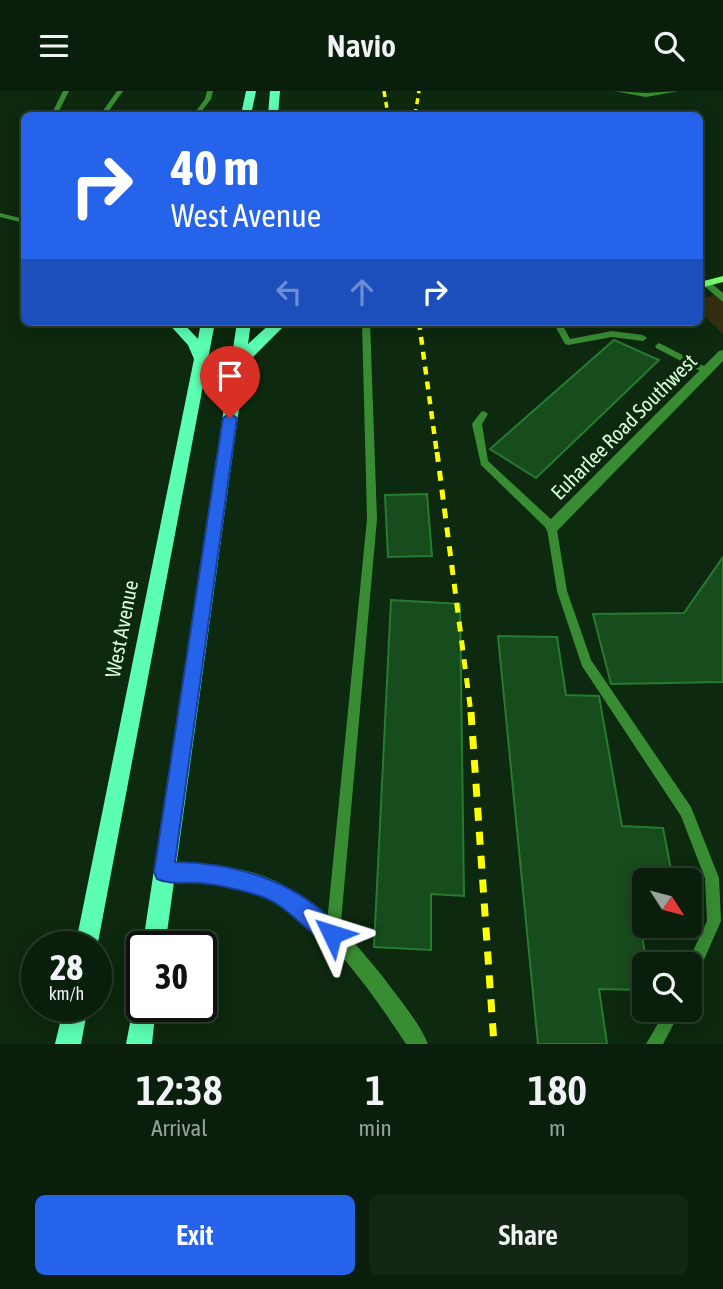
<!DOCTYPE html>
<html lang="en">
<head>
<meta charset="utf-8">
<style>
	:root { --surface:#0a1f0b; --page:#132714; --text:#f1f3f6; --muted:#99a29d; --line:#2a3d2c; --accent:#2563eb }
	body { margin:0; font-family:"Asap Condensed",sans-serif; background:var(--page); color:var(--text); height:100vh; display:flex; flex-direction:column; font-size:26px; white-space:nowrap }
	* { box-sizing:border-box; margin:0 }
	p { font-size:23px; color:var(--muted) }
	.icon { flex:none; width:38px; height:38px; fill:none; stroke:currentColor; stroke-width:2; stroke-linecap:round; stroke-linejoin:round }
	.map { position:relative; height:953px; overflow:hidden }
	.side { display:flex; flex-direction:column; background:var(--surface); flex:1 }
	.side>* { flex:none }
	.top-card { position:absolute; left:21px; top:21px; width:682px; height:214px; border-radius:10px; box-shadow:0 4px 18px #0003,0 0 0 2px var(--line); background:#2563eb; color:#fff; overflow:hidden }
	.needle { width:46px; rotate:126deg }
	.tools { position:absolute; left:632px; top:777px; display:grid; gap:14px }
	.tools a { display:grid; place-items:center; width:70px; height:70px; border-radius:10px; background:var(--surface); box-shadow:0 4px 18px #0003,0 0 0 2px var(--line); font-size:35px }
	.speed { position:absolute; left:21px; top:840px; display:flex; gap:14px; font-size:35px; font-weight:700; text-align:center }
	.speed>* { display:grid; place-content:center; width:91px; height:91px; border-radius:50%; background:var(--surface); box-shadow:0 4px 18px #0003,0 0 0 2px var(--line); line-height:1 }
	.speed small { font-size:18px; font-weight:400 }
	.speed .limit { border:4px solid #111; border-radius:10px; background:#fff; color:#111 }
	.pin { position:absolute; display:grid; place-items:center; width:60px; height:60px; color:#fff; margin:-72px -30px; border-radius:50% 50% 50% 0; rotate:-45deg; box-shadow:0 0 7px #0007 }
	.pin .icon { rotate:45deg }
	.me { position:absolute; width:77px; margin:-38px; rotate:311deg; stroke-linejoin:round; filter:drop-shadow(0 0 5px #0008) }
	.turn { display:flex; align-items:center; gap:24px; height:147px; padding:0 35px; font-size:32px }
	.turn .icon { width:91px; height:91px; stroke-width:2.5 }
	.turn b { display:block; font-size:49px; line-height:60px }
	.lanes { display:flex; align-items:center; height:66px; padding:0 35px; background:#0003; justify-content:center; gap:35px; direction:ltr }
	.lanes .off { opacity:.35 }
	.eta { display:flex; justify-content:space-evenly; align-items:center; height:119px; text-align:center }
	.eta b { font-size:42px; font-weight:600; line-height:49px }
	.primary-button { display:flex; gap:14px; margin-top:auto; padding:14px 35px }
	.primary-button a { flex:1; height:80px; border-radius:10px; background:var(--accent); color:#fff; font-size:28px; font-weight:600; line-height:80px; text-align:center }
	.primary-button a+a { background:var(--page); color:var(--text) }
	header { display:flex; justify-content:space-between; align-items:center; height:91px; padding:0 35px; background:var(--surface); font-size:32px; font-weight:600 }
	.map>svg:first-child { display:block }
</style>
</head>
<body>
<header><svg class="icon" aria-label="menu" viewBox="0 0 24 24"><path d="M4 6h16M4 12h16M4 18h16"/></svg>Navio<svg class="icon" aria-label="search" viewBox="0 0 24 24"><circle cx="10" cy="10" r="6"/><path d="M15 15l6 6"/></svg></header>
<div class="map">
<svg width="723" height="953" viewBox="0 0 723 953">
	<rect width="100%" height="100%" fill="#0d290f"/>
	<path fill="#342f0f" d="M723 200V243L700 221V209Z"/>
	<g fill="#174c1c" stroke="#267b2f" stroke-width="2">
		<path d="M614 249 659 269 536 387 490 358Z"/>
		<path d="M427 403 432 465 388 466 385 404Z"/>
		<path d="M723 466V591L611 593 593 523 684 522Z"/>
		<path d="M391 509 460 513 464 805 431 803V859L374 856Z"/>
		<path d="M498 545 557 546 566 604 599 605 622 735 663 737 673 789H644V795H633L647 873H644V899L599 898 607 953H538Z"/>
	</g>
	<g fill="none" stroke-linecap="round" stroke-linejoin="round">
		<g fill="#388d33" fill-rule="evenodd">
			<path d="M63 0H69L57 24H51Z"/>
			<path d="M117 0H123L106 24H100Z"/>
			<path d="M207 0H213L211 8 199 24H193L205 8Z"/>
			<path d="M614 0 646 2 679 0 646 6Z"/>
			<path d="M0 122 24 128V132L0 126Z"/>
			<path d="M362 231H370L377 428 340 842 338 847 333 849 328 847 326 842 367 428Z"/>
			<path d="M553 231H561L570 248 612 240 643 244 647 247 643 250 612 246 568 254 565 253Z"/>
			<path d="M659 252 710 278 711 280 707 283 704 282 656 257 655 255Z"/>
			<path d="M484 320 488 323 482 333 488 370 556 433 567 500 591 569 691 716 719 787 721 830 695 889 690 891V873H687L707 830 705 787 681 725 582 575 557 500 547 438 481 374 472 333 481 321Z"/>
			<path d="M666 919H681L663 953H646Z"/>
		</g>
		<g fill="#388d33" fill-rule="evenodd">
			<path d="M707 189 723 202V211L703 194V190Z"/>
			<path d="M723 259V270L557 440H547L545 436 547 432 719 260Z"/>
			<path d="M164 772C194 773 226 774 255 782 309 799 349 843 383 886 398 907 418 929 428 953H406C371 900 321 826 259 802 229 791 195 791 164 790L158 787 155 781 158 775Z"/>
		</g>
		<path fill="#77ff6c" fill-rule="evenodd" d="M723 185V191L700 197V191Z"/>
		<g fill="#5cffb2" fill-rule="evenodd">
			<path d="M246 0H256L251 24H241Z"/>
			<path d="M270 0H280L278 24H268Z"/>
			<path d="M167 231H182L198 248 201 231H215L96 862V856H75L194 268 188 254Z"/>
			<path d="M237 231H251L248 253 272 231H288L245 274 165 856 142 858Z"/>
			<path d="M142 904V915H156L152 953H126L135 906Z"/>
			<path d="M64 915H88L81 953H55Z"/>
		</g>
		<g stroke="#feff01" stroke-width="3.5" stroke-dasharray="6 5" stroke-linecap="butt">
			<path d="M384 0 388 24"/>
			<path d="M415 24 419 0"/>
		</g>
		<path stroke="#feff01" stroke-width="4.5" stroke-dasharray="8 7" stroke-linecap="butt" d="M419 231 437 363"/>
		<path stroke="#feff01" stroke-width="5" stroke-dasharray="10 9" stroke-linecap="butt" d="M437 361 471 622"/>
		<path stroke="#feff01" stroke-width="7" stroke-dasharray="13 11" stroke-linecap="butt" d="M471 621 494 953"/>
	</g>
	<path fill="#2563eb" stroke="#184099" stroke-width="2" d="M230 322 237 327 175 771C229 772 280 785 322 820 330 827 339 833 343 843L340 851 332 854C306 843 289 814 260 805 242 799 219 794 200 792 186 791 170 794 157 788L154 781 223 327Z"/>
	<g text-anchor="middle" stroke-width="7" stroke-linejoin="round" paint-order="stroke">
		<g font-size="21" fill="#d5ffd6" stroke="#0d290f">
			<text transform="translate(624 336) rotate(-45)" y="7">Euharlee Road Southwest</text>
			<text transform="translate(122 538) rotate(-79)" y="7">West Avenue</text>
		</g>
	</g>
</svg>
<div class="tools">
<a><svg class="needle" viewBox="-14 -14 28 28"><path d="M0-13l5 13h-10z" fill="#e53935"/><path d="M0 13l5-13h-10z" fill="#99a29d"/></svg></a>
<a><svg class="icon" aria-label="search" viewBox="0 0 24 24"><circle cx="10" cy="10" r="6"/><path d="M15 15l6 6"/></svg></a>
</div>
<div class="speed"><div>28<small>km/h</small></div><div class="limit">30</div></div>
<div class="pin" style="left:230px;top:327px;background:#d93025"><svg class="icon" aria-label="arrive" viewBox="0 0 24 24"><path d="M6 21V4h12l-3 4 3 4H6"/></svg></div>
<svg class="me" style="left:332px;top:843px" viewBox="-20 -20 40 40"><path d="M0-17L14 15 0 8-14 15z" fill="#2563eb" stroke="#fff" stroke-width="4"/></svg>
<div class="top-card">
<div class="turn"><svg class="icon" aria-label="right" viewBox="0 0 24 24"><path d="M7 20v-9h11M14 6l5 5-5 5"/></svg><div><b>40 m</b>West Avenue</div></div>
<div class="lanes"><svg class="icon off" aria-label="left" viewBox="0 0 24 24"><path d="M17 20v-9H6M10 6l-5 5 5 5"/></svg><svg class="icon off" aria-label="ahead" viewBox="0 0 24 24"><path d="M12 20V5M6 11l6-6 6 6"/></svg><svg class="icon" aria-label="right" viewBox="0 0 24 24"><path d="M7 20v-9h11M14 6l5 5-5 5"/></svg></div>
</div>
</div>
<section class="side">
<div class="eta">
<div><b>12:38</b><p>Arrival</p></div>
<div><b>1</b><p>min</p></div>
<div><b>180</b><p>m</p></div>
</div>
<div class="primary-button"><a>Exit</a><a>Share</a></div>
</section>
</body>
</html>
